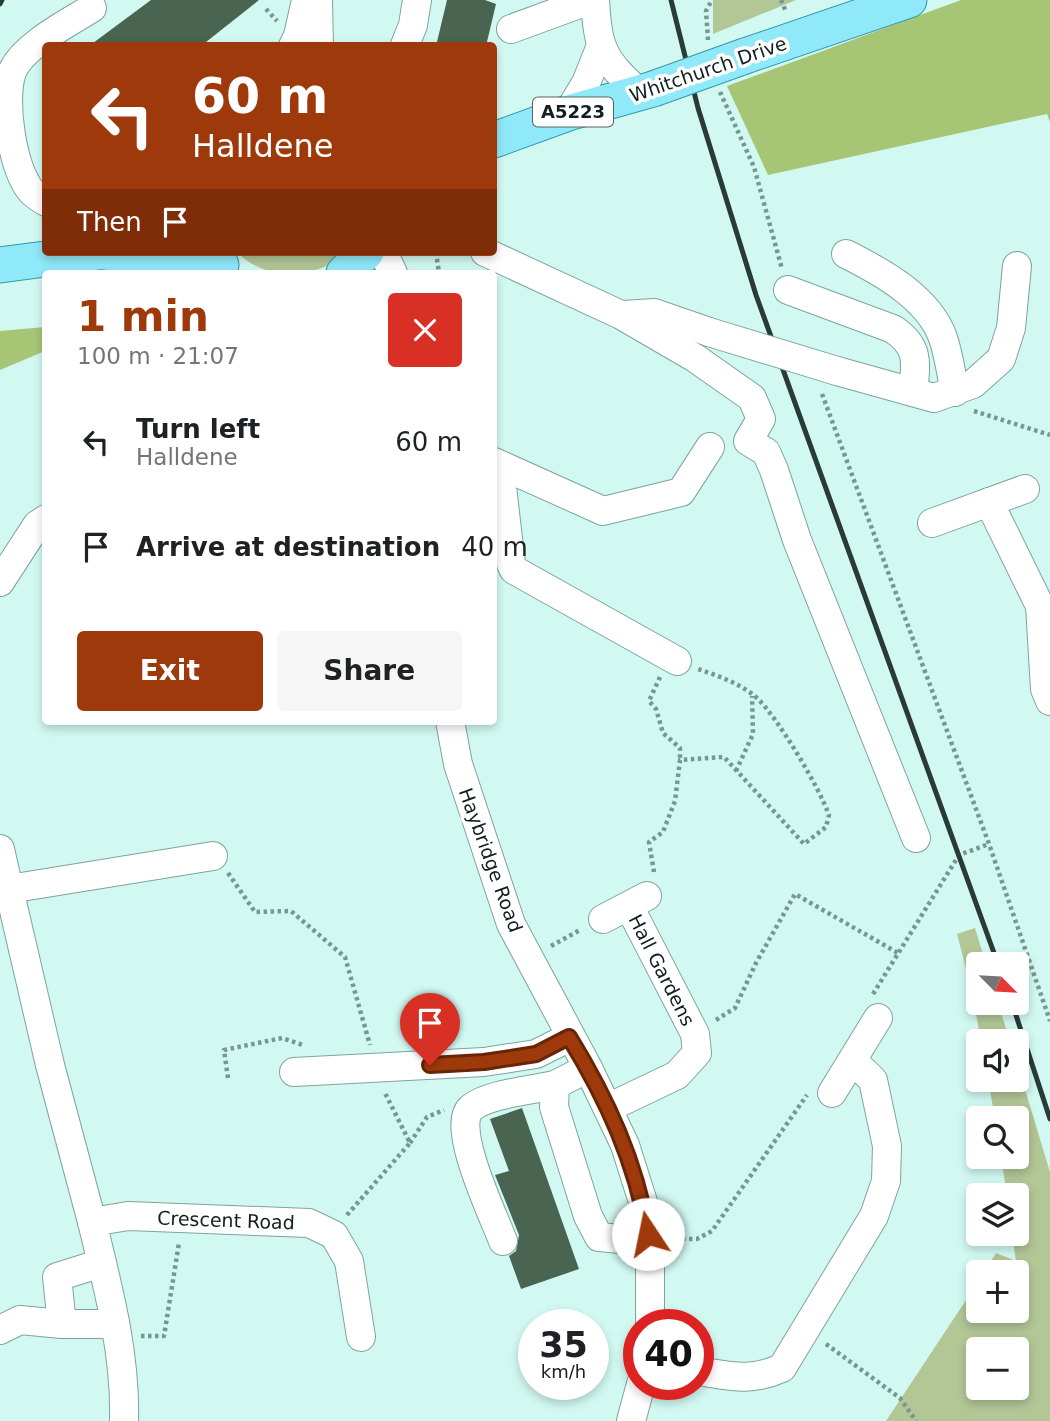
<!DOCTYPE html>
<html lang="en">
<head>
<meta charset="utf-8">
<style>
	:root { --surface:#fff; --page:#f6f6f6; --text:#202124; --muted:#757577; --accent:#9e390b }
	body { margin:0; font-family:"DejaVu Sans",sans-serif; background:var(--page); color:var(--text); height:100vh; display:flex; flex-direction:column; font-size:26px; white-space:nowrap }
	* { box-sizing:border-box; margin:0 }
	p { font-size:23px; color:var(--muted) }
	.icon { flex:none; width:38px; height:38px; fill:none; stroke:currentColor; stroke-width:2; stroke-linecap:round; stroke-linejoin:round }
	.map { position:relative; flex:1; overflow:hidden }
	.side { position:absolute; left:42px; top:270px; width:455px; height:455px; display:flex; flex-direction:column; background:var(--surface); border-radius:7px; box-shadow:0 4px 10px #0003 }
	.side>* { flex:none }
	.banner { position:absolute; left:42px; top:42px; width:455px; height:214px; border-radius:7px; box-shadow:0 4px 10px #0003; background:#9e390b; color:#fff; overflow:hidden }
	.needle { width:46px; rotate:114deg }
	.tools { position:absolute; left:966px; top:952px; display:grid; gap:14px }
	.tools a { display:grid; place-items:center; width:63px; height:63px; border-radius:7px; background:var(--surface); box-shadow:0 4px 10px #0003; font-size:35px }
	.speed { position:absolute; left:518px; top:1309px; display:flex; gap:14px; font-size:35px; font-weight:700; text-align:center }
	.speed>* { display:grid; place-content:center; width:91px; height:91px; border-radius:50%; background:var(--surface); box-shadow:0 4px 10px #0003; line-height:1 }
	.speed small { font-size:18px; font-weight:400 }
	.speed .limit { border:10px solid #d22; background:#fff; color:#111 }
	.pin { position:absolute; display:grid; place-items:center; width:60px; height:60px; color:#fff; margin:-72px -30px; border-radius:50% 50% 50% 0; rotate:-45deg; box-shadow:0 0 7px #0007 }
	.pin .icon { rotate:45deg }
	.me { position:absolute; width:77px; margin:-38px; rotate:349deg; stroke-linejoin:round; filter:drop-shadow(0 0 5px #0008) }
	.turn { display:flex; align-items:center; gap:24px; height:147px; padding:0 35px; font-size:32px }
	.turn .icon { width:91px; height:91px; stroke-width:2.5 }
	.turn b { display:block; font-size:49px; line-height:60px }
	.then { display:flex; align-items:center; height:66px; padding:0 35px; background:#0003; gap:14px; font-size:26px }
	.round { display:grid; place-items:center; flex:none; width:74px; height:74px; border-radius:7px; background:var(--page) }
	.headline { display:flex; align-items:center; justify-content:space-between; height:119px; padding:0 35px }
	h1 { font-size:42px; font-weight:800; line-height:52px; color:var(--accent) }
	.button { display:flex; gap:14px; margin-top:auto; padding:14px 35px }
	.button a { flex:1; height:80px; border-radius:7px; background:var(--accent); color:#fff; font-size:28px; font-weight:800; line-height:80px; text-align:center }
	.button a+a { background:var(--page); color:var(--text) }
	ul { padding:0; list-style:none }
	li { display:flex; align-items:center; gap:21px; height:105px; padding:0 35px }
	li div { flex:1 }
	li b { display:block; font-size:26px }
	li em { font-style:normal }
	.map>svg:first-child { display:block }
</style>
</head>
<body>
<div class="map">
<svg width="1050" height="1421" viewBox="0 0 1050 1421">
	<rect width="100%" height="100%" fill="#d1f9f2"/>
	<g fill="#b2c696" fill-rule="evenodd">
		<path d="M713 0H796L713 34Z"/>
		<path d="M237 252H347C318 280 265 282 237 252Z"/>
		<path d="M975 928 986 964H978V1003H998L1010 1041H981L972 992 957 934Z"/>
		<path d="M1017 1063 1050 1172V1421H886L978 1282V1311H1017V1272H984L996 1253 1016 1261 1012 1234H1017V1195H1007L1001 1157H1017V1118H995L988 1080H1017ZM978 1349H1017V1388H978Z"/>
	</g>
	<g fill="#a6c575">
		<path d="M961 0H1050V122L1047 114 768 175 727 86Z"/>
		<path d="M45 327V351L0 370V331Z"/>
	</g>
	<g fill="#4a6452">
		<path d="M151 0H259L201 46H89Z"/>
		<path d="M447 0H485L496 4 486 46H436Z"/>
		<path d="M522 1108 579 1269 521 1289 509 1256 516 1251 519 1235 495 1175 509 1171 490 1119Z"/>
	</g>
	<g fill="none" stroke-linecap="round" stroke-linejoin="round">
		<g stroke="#7ea39d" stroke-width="30">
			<g id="minor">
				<path d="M318 0 319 46"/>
				<path d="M595 0C598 50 603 60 641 94"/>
				<path d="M511 29 590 0"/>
				<path d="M405 45 413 25 417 0"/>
				<path d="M293 46 298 36 306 0"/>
				<path d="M568 113 586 83 600 48"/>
				<path d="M46 202C41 199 36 196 32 192 12 170 2 99 12 72 22 46 70 22 92 8"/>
				<path d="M383 252 393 273"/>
				<path d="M485 252 621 315 695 358 752 398 761 419 748 441 766 452 774 470 797 540 916 838"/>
				<path d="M846 254C882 272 929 298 943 338 949 355 951 374 955 392"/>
				<path d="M788 290 893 329C920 347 916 363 913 392"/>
				<path d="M623 315 654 313 709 332"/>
				<path d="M837 371 934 398 973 384 1001 359 1011 328 1017 266"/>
				<path d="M494 462 603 511 681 492 710 447"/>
				<path d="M494 463 500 470 511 564 514 570 677 661"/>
				<path d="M989 502 1040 606 1045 689 1050 701"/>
				<path d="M932 523 1025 489"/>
				<path d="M0 582 37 525 46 519"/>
				<path d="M450 721 458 764 511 924 588 1068 625 1145 643 1202 650 1240V1325"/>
				<path d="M0 849 9 889 213 856"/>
				<path d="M0 891 9 889 50 1065 92 1222"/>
				<path d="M603 919 647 896"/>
				<path d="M588 1068 555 1085 554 1107 588 1216 599 1237 620 1239 648 1234"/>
				<path d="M294 1072 484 1062 536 1054 570 1037"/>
				<path d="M832 1093 878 1018"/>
				<path d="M608 1108 677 1075 697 1053 695 1034 629 906"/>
				<path d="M503 1241C494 1217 450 1126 471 1108 487 1094 533 1090 555 1085"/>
				<path d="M102 1263 57 1277 62 1324H115"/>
				<path d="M0 1330 20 1320 62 1324"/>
				<path d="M698 1371C731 1376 750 1382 782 1368L874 1216 886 1181 887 1146 873 1080 853 1061"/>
				<path d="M124 1421C126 1354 108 1287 92 1222L128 1216 309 1223 334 1235 349 1261 361 1337"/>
				<path d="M631 1421 641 1384"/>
			</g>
		</g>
		<g stroke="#3399a9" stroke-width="37">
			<g id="major">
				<path d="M745 56 909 0"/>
				<path d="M494 140 568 113 653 89"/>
				<path d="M105 252 221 265"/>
				<path d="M0 265 99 252"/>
				<path d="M344 273 366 252"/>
			</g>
		</g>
		<g stroke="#7a9691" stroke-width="4.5" stroke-dasharray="3.5 3.5" stroke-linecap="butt">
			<path d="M781 0 786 12"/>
			<path d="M266 9 277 21"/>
			<path d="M708 40 706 11 712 0"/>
			<path d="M720 92 754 167 782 269"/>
			<path d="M436 252 439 273"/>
			<path d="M822 394 989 844 1050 1021"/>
			<path d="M974 411 1050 435"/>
			<path d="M660 677 649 701 656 709 663 733 680 748V760"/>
			<path d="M736 771 753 734 752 696"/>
			<path d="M654 872 649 842 663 832 675 801 680 760 724 757 804 844 826 827 829 815C819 787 778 718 757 698 740 683 718 676 698 669"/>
			<path d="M228 873 255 912 291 911 345 957 370 1045"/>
			<path d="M551 946 580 930"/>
			<path d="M873 994 959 855 989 844"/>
			<path d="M716 1020 735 1008 756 963 795 894 898 953"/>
			<path d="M228 1078 224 1050 282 1038 303 1045"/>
			<path d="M410 1143 427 1117 444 1110"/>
			<path d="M347 1215 410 1143 385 1093"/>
			<path d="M675 1239H697L712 1231 807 1095"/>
			<path d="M141 1336H164L179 1243"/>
			<path d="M826 1344 900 1398 916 1421"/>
		</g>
		<use href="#minor" stroke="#fff" stroke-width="28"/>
		<use href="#major" stroke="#8fe9f9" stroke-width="35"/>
		<g stroke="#293a37" stroke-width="5">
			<path d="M671 0 698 108 756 295 998 964"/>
			<path d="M0 4 2 0"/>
			<path d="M1012 1003 1050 1119"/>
		</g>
		<g stroke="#7ea39d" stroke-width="30" stroke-linecap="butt">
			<path id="minor-bridge" d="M709 332 837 371"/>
		</g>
		<g stroke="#3399a9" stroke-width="37" stroke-linecap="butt">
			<path id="major-bridge" d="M653 89 745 56"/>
		</g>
		<use href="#minor-bridge" stroke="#fff" stroke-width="28"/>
		<use href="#major-bridge" stroke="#8fe9f9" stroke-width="35"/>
	</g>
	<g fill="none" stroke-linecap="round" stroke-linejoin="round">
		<g stroke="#672507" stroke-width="18">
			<path id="route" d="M430 1065 484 1062 536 1054 569 1037C607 1099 636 1162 648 1234"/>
		</g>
		<use href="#route" stroke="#9e390b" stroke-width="12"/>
	</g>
	<g text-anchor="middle" stroke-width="7" stroke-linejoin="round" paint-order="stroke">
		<rect fill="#fff" stroke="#586261" stroke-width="2" x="533" y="97.5" width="80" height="29" rx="5"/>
		<g font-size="18" font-weight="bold" fill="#111f1d">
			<text x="573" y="118">A5223</text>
		</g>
		<g font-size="19" fill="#111f1d" stroke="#fff">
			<text transform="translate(708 69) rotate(-19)" y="7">Whitchurch Drive</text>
			<text transform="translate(491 860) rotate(70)" y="7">Haybridge Road</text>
			<text transform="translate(662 970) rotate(63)" y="7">Hall Gardens</text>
			<text transform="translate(226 1220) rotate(2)" y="7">Crescent Road</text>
		</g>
	</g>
</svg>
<div class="tools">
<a><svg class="needle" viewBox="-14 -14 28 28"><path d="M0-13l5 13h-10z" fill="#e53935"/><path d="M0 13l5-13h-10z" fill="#757577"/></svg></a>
<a><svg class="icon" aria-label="sound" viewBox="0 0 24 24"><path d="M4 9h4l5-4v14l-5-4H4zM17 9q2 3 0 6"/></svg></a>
<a><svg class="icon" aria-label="search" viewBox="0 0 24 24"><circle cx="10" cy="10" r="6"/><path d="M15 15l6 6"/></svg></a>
<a><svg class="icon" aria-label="layers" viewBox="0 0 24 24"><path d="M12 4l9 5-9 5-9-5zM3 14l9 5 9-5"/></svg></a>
<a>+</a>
<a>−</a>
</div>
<div class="speed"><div>35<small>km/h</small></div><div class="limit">40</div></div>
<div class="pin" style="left:430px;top:1065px;background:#d93025"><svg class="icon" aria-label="arrive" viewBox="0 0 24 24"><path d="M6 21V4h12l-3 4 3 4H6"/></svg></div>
<svg class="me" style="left:648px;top:1234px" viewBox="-20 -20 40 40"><circle r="19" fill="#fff"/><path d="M0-13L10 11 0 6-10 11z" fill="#9e390b"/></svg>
<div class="banner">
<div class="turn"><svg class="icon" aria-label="left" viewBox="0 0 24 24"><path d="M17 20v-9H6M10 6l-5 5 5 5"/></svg><div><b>60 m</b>Halldene</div></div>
<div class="then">Then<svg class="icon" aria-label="arrive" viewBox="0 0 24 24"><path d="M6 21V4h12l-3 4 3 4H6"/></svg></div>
</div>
<section class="side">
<div class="headline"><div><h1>1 min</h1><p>100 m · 21:07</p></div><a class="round" style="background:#d93025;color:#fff"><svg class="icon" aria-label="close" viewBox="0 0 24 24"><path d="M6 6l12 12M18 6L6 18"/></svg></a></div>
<ul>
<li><svg class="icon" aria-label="left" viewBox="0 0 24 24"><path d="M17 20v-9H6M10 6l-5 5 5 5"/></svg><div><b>Turn left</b><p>Halldene</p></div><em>60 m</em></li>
<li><svg class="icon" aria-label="arrive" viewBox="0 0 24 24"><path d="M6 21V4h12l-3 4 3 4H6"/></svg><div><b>Arrive at destination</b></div><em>40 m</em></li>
</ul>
<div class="button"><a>Exit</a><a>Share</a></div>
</section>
</div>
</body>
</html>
